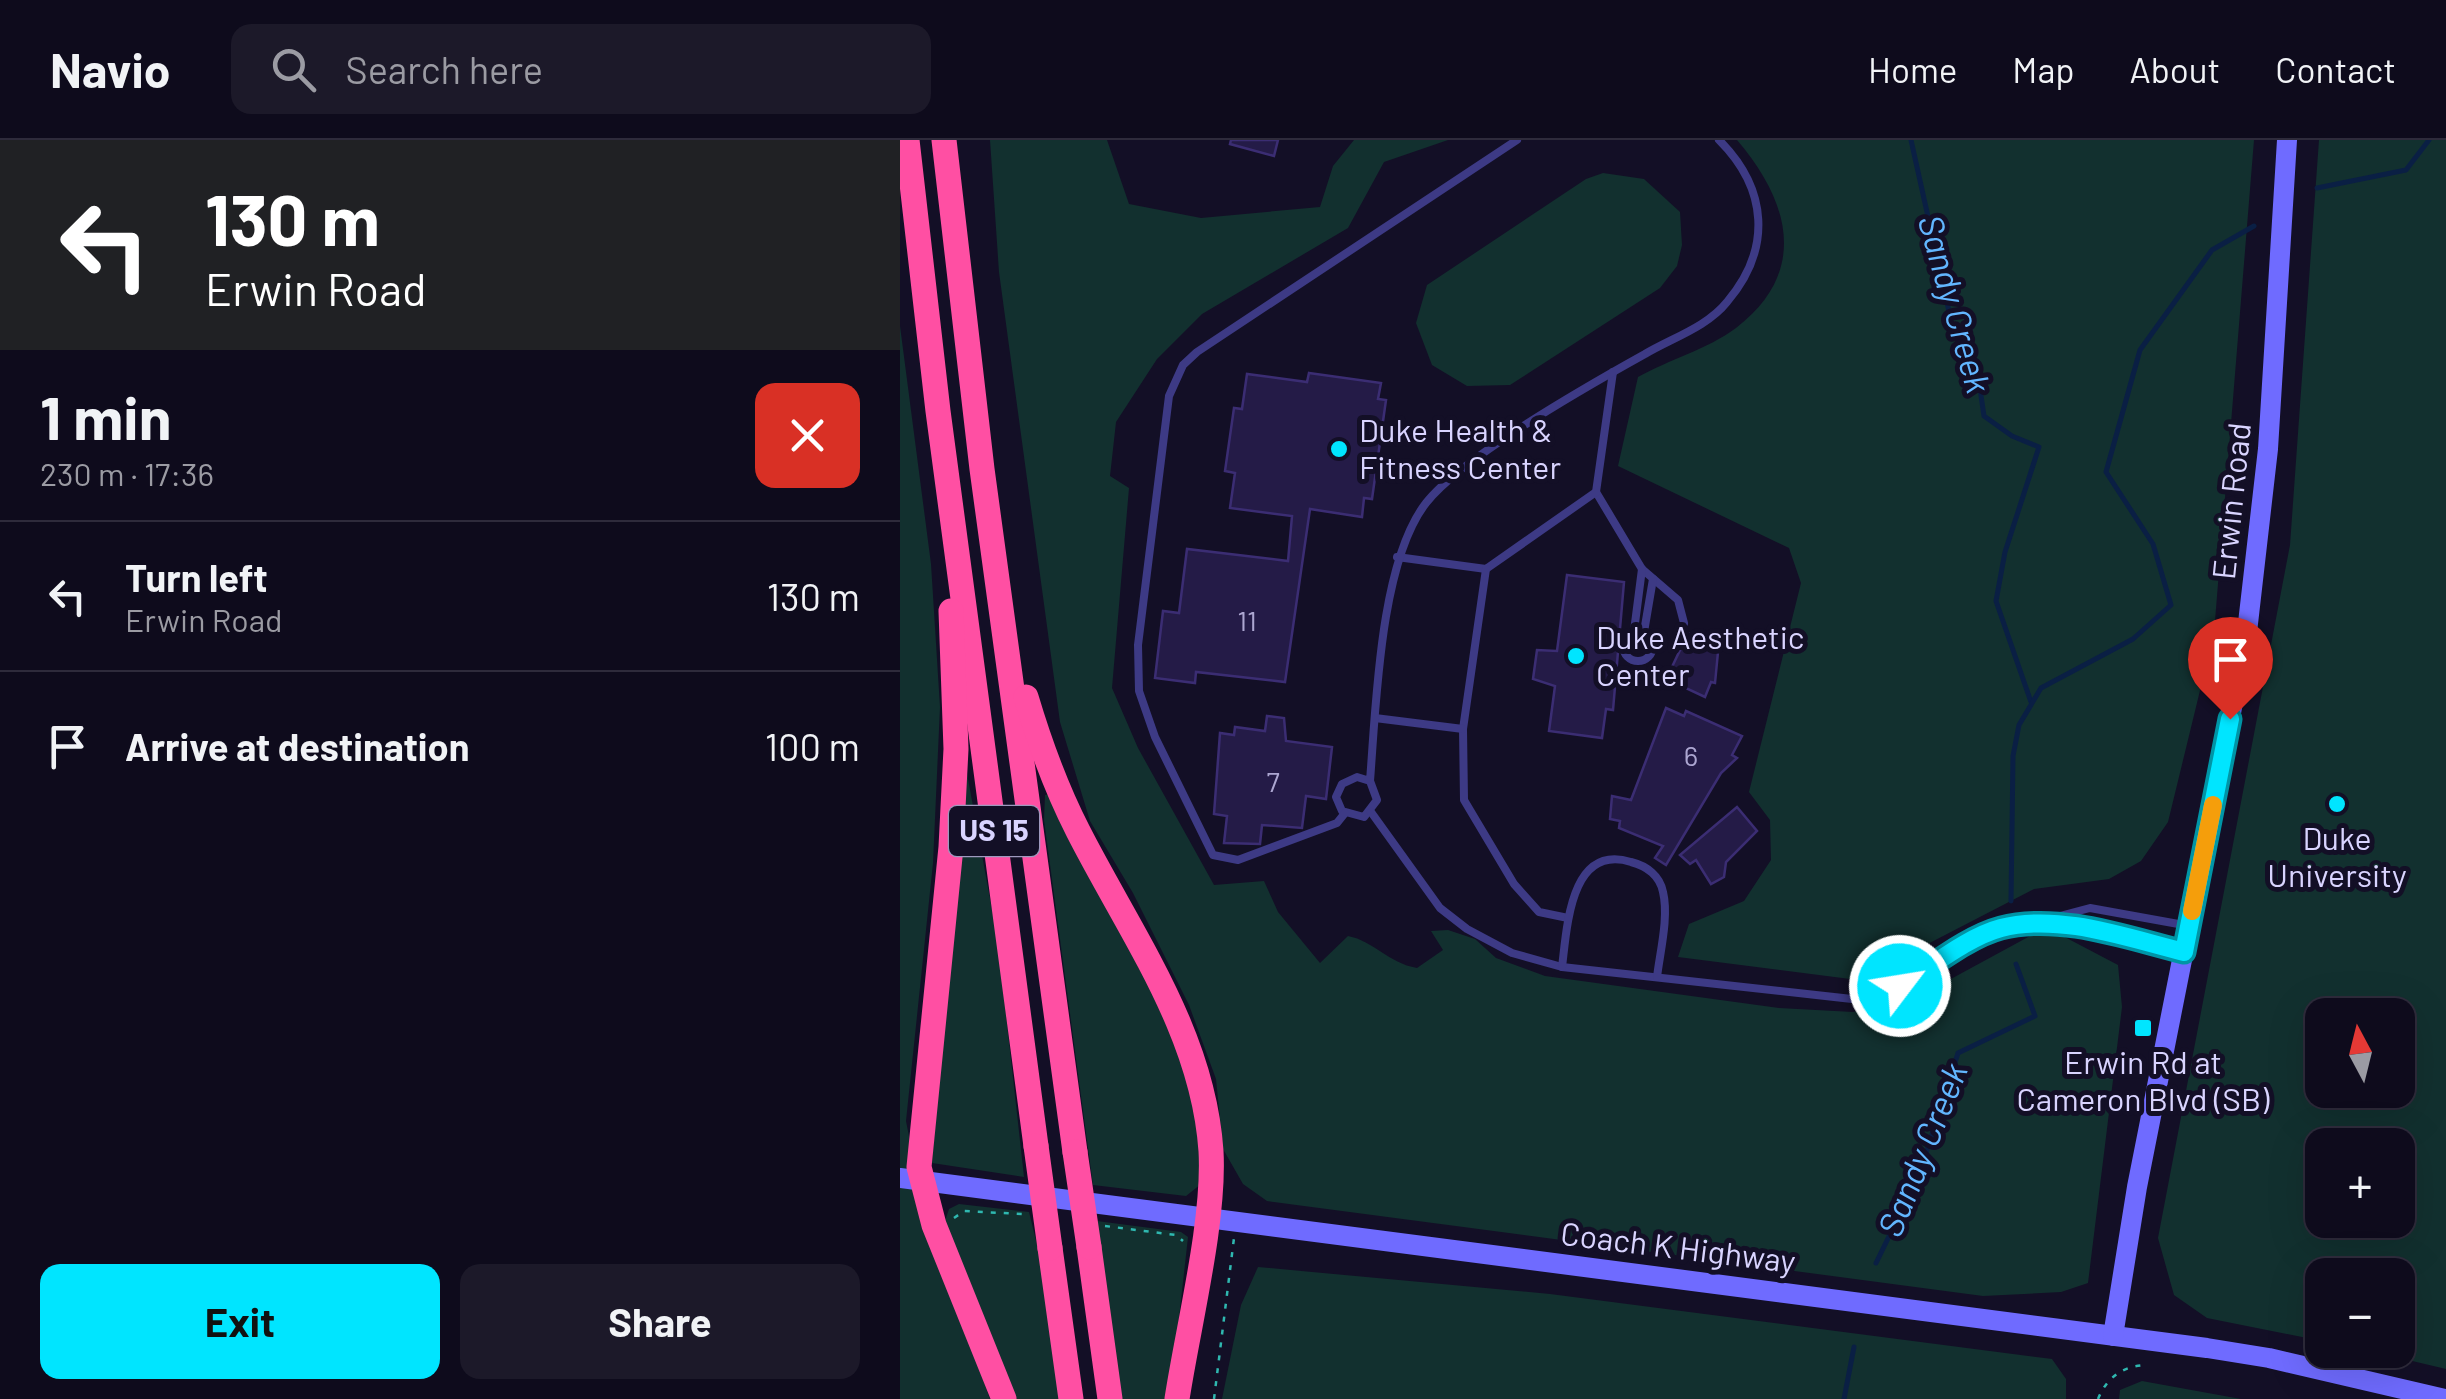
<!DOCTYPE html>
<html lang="en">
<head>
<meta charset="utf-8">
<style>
	:root { --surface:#0e0b1c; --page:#1c1929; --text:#f1f3f6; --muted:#9b9ba3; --line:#2e2b3b; --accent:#00e5ff }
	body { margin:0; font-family:Barlow,sans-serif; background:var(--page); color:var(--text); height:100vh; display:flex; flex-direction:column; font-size:38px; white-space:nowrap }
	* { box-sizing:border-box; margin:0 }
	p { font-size:32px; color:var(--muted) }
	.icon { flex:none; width:55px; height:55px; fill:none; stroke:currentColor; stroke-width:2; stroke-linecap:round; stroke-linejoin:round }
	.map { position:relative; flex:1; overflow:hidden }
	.panel { display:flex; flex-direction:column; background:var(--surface); width:900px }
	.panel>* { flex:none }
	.top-card { background:#202124; color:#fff; overflow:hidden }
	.needle { width:65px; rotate:353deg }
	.controls { position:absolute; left:1405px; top:858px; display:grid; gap:20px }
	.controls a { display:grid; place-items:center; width:110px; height:110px; border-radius:20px; background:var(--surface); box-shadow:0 10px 40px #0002,0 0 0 2px var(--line); font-size:50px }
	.pin { position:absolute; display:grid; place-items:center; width:85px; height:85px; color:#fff; margin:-102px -42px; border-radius:50% 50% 50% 0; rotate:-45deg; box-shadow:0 0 10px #0007 }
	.pin .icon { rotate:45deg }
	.me { position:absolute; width:110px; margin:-55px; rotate:59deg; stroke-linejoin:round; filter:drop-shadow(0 0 8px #0008) }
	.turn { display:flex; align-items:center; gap:35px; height:210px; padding:0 40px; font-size:45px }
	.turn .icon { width:130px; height:130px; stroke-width:2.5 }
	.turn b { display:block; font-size:70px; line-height:85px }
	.round { display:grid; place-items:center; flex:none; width:105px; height:105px; border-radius:20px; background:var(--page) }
	.overview { display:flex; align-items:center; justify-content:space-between; height:170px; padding:0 40px }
	h1 { font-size:60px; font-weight:700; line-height:75px }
	.button { display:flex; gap:20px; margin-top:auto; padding:20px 40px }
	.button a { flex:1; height:115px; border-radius:20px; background:var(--accent); color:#111; font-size:40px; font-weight:700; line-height:115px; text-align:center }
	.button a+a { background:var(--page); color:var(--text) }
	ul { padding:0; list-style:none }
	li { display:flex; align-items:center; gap:30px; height:150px; padding:0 40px; border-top:2px solid var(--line) }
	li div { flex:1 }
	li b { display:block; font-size:38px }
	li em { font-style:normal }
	header { display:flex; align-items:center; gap:60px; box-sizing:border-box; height:140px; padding:0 50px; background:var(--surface); border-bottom:2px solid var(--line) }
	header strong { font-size:48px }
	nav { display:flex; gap:55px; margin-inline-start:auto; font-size:35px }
	.search { width:700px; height:90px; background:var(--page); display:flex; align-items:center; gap:25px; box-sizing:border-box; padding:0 35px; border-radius:20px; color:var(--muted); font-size:38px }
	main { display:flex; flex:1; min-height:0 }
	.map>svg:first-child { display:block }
</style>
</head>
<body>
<header>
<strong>Navio</strong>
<div class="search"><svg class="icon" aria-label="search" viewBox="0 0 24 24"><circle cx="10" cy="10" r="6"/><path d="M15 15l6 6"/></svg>Search here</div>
<nav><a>Home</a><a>Map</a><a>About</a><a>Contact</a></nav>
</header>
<main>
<section class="panel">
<div class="top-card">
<div class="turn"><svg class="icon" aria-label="left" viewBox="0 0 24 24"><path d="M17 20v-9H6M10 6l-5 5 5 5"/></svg><div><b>130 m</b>Erwin Road</div></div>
</div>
<div class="overview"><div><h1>1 min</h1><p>230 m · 17:36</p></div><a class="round" style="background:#d93025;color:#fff"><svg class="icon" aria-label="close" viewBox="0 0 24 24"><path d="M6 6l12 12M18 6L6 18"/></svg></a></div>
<ul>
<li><svg class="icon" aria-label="left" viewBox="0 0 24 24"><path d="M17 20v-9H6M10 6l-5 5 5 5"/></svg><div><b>Turn left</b><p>Erwin Road</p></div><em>130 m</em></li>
<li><svg class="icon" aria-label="arrive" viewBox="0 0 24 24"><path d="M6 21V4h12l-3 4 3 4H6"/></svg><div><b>Arrive at destination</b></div><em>100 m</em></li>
</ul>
<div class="button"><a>Exit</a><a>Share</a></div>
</section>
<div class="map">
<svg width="1546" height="1259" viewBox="0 0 1546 1259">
	<rect width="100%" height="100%" fill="#130f26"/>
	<g fill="#12302f" fill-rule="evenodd">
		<path d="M90 0H207L229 64 301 78 420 67 433 26 454 0H548L484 22 448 88 302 174 257 219 216 282 210 336 229 348 212 548 238 608 314 745 364 741 378 772 420 823 448 796C474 801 488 823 517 828L543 810 531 791 548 790 575 799 596 818 645 836 879 868 953 872 990 864 1049 840 1130 796 1159 794 1218 825 1222 867 1188 1143 1161 1152 1083 1156 367 1061 343 1044 323 1009 316 939 289 865 233 753 190 681 160 582 99 132Z"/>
		<path d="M837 0H1354L1314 493 1268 682 1241 721 1209 739 1134 749 958 840 778 817 789 784 844 761 871 720 870 680 849 652 901 443 889 408 718 326 738 237C768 220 808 209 836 188 909 132 890 62 837 0Z"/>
		<path d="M1419 0H1546V1229L1466 1210H1498V1135H1422V1201L1307 1178 1274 1155 1258 1098 1390 405ZM1422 875H1498V950H1422ZM1422 1005H1498V1080H1422Z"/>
		<path d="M703 33 744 39 780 72 782 105 777 126 760 148 610 245 567 246 532 225 516 183 527 145 686 39Z"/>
		<path d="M0 186 31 424 40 567 33 723 6 981 25 1077 90 1259H0Z"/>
		<path d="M66 628 98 802 124 1037 32 1023Z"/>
		<path d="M153 654 273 878 298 960 301 1044 286 1056 193 1045 144 680 145 655Z"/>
		<path d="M59 1064 129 1072 141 1121 159 1259H112L45 1081 49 1069Z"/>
		<path d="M197 1081 281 1092 288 1097 270 1259H221Z"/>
		<path d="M358 1127 650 1154 1152 1219 1166 1239V1259H322L341 1165Z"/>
		<path d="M1242 1241 1341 1259H1219L1220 1250Z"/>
	</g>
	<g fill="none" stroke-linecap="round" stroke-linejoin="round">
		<g stroke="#0a1f44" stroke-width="5">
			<path d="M1011 0 1052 185 1078 235 1084 276 1112 296 1139 307 1105 412 1096 461 1131 562"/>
			<path d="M1417 48 1506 30 1529 0"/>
			<path d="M1111 761 1113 616 1119 585 1141 548 1233 499 1271 465 1253 404 1206 332 1240 210 1312 110 1354 86"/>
			<path d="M976 1123 1019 1035 1058 913 1135 876 1116 824"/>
			<path d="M944 1259 954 1207"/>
		</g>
	</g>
	<g fill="#241b47" stroke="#3b2d73" stroke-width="2.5">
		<path d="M331 0H378L374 16 330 4Z"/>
		<path d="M409 233 481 243 478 259 486 260 472 359 464 358 462 377 410 369 385 542 296 532 295 543 255 538 263 471 279 473 287 409 388 421 392 376 330 368 335 333 325 331 334 268 342 269 347 234 407 242Z"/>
		<path d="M667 435 724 442 713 570 706 569 702 598 649 591 655 546 633 539 637 510 657 511Z"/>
		<path d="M801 492 805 505H817L818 512 815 543 811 542 805 557 777 544 782 533 771 529 780 510 778 502 787 500 786 494Z"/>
		<path d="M766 568 784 576 786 571 842 596 832 615 837 618 821 633 766 725 755 718 763 706 719 688 720 681 710 679 712 656 731 660Z"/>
		<path d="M367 576 384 578 386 601 432 607 426 659 406 656 402 688 362 685 360 704 324 703 327 676 314 674 320 593 334 595 335 587 365 591Z"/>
		<path d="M837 667 857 691 826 722 824 737 811 744 796 720 790 724 780 715Z"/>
	</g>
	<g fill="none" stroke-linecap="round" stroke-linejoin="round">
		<g stroke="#2fb8b0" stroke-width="2.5" stroke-dasharray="5 8" stroke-linecap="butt">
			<path d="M54 1078 64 1071 122 1074"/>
			<path d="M205 1086 276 1095 283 1101"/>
			<path d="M314 1259 334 1098"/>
			<path d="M1198 1259C1207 1237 1223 1226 1246 1225"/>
		</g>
		<g stroke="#3d3a85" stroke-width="8">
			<path d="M696 352 742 429 778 460 784 483"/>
			<path d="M497 417 586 429 696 352 713 232"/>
			<path d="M586 429 563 589 564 660 614 744 639 772 668 778"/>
			<circle cx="738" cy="506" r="15"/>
			<path d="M734 491 742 429"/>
			<path d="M744 492 753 439"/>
			<path d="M475 578 563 589"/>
			<path d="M470 641 457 637 442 644 436 657 442 671 464 677 477 660 470 641C476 565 480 422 526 363 562 317 691 244 745 214 772 198 807 187 827 162 872 109 868 49 819 0"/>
			<path d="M471 672 540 768 567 789 612 813 662 827 952 859C1008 848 1045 808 1097 789 1153 769 1226 798 1280 811"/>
			<path d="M445 673 437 683 338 720 313 715 255 597 239 551 238 505 269 256 283 225 297 212 617 0"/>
			<path d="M1137 782 1190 768 1284 785"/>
			<path d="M662 827C667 788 670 703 731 722 747 726 760 736 763 752 769 777 760 812 757 837"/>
		</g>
		<g stroke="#6f6bff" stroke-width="20">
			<path d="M0 1038 1307 1208 1369 1218 1545 1259"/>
			<path d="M1213 1196 1237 1047 1347 492 1368 309 1387 0"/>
		</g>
		<g stroke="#ff4fa3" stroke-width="25">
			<path d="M7 0 38 271 136 1006"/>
			<path d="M44 0 82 329 175 1012"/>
			<path d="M51 471 56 609 51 707 19 1027 34 1085 104 1259"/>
			<path d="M126 557C140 604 156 648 178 691 231 795 303 892 311 1011 315 1081 288 1187 277 1259"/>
			<path d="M189 1107 210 1259"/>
			<path d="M150 1108 171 1259"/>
		</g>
		<g stroke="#ff4fa3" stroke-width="25">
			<path d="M136 1006 150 1108"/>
			<path d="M175 1012 189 1107"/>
		</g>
	</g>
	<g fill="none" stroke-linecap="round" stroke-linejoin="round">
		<g stroke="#0095a6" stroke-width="25">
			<path id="route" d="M1000 846C1030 828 1067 797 1101 788 1160 773 1227 798 1284 812L1330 579"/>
		</g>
		<use href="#route" stroke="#00e5ff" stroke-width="18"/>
		<path stroke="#f59e0b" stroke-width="18" d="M1292 771 1313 665"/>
	</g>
	<g fill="#00e5ff" stroke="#130f26" stroke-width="4">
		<circle cx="439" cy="309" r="10"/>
		<circle cx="676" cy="516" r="10"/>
		<circle cx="1437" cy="664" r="10"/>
		<rect x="1233" y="878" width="20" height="20" rx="5"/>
	</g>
	<g text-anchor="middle" stroke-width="10" stroke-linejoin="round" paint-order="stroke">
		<g font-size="28" fill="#aca6d1">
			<text x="347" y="491">11</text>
			<text x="791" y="626">6</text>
			<text x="373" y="652">7</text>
		</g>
		<rect fill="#130f26" stroke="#9e99be" stroke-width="2.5" x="49" y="666" width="90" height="50" rx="8"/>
		<g font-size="30" font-weight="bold" fill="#d9d4ff">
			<text x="94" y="701">US 15</text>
		</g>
		<g font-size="32" fill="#d9d4ff" stroke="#130f26" text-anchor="start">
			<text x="459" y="302">Duke Health &amp;<tspan x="459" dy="37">Fitness Center</tspan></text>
			<text x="696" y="509">Duke Aesthetic<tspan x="696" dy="37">Center</tspan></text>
			<text x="1437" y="710" text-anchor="middle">Duke<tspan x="1437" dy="37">University</tspan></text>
			<text x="1243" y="934" text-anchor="middle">Erwin Rd at<tspan x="1243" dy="37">Cameron Blvd (SB)</tspan></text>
		</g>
		<g font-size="32" fill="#d9d4ff" stroke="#130f26">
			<text transform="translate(1332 361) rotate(-84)" y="11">Erwin Road</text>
			<text transform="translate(778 1108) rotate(7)" y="11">Coach K Highway</text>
		</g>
		<g font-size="35" font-style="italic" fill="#62b6ff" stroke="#130f26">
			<text transform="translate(1054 164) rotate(74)" y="12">Sandy Creek</text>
			<text transform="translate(1023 1010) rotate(-68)" y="12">Sandy Creek</text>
		</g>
	</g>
</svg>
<div class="controls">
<a><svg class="needle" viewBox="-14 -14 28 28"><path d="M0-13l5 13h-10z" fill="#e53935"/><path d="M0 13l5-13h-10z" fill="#9b9ba3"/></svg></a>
<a>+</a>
<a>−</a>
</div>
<div class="pin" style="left:1330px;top:579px;background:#d93025"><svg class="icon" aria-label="arrive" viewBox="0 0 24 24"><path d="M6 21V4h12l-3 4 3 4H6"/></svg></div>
<svg class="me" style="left:1000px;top:846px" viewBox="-20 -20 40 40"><circle r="17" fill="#00e5ff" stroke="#fff" stroke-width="3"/><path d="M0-11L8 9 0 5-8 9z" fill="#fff"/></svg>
</div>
</main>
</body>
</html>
